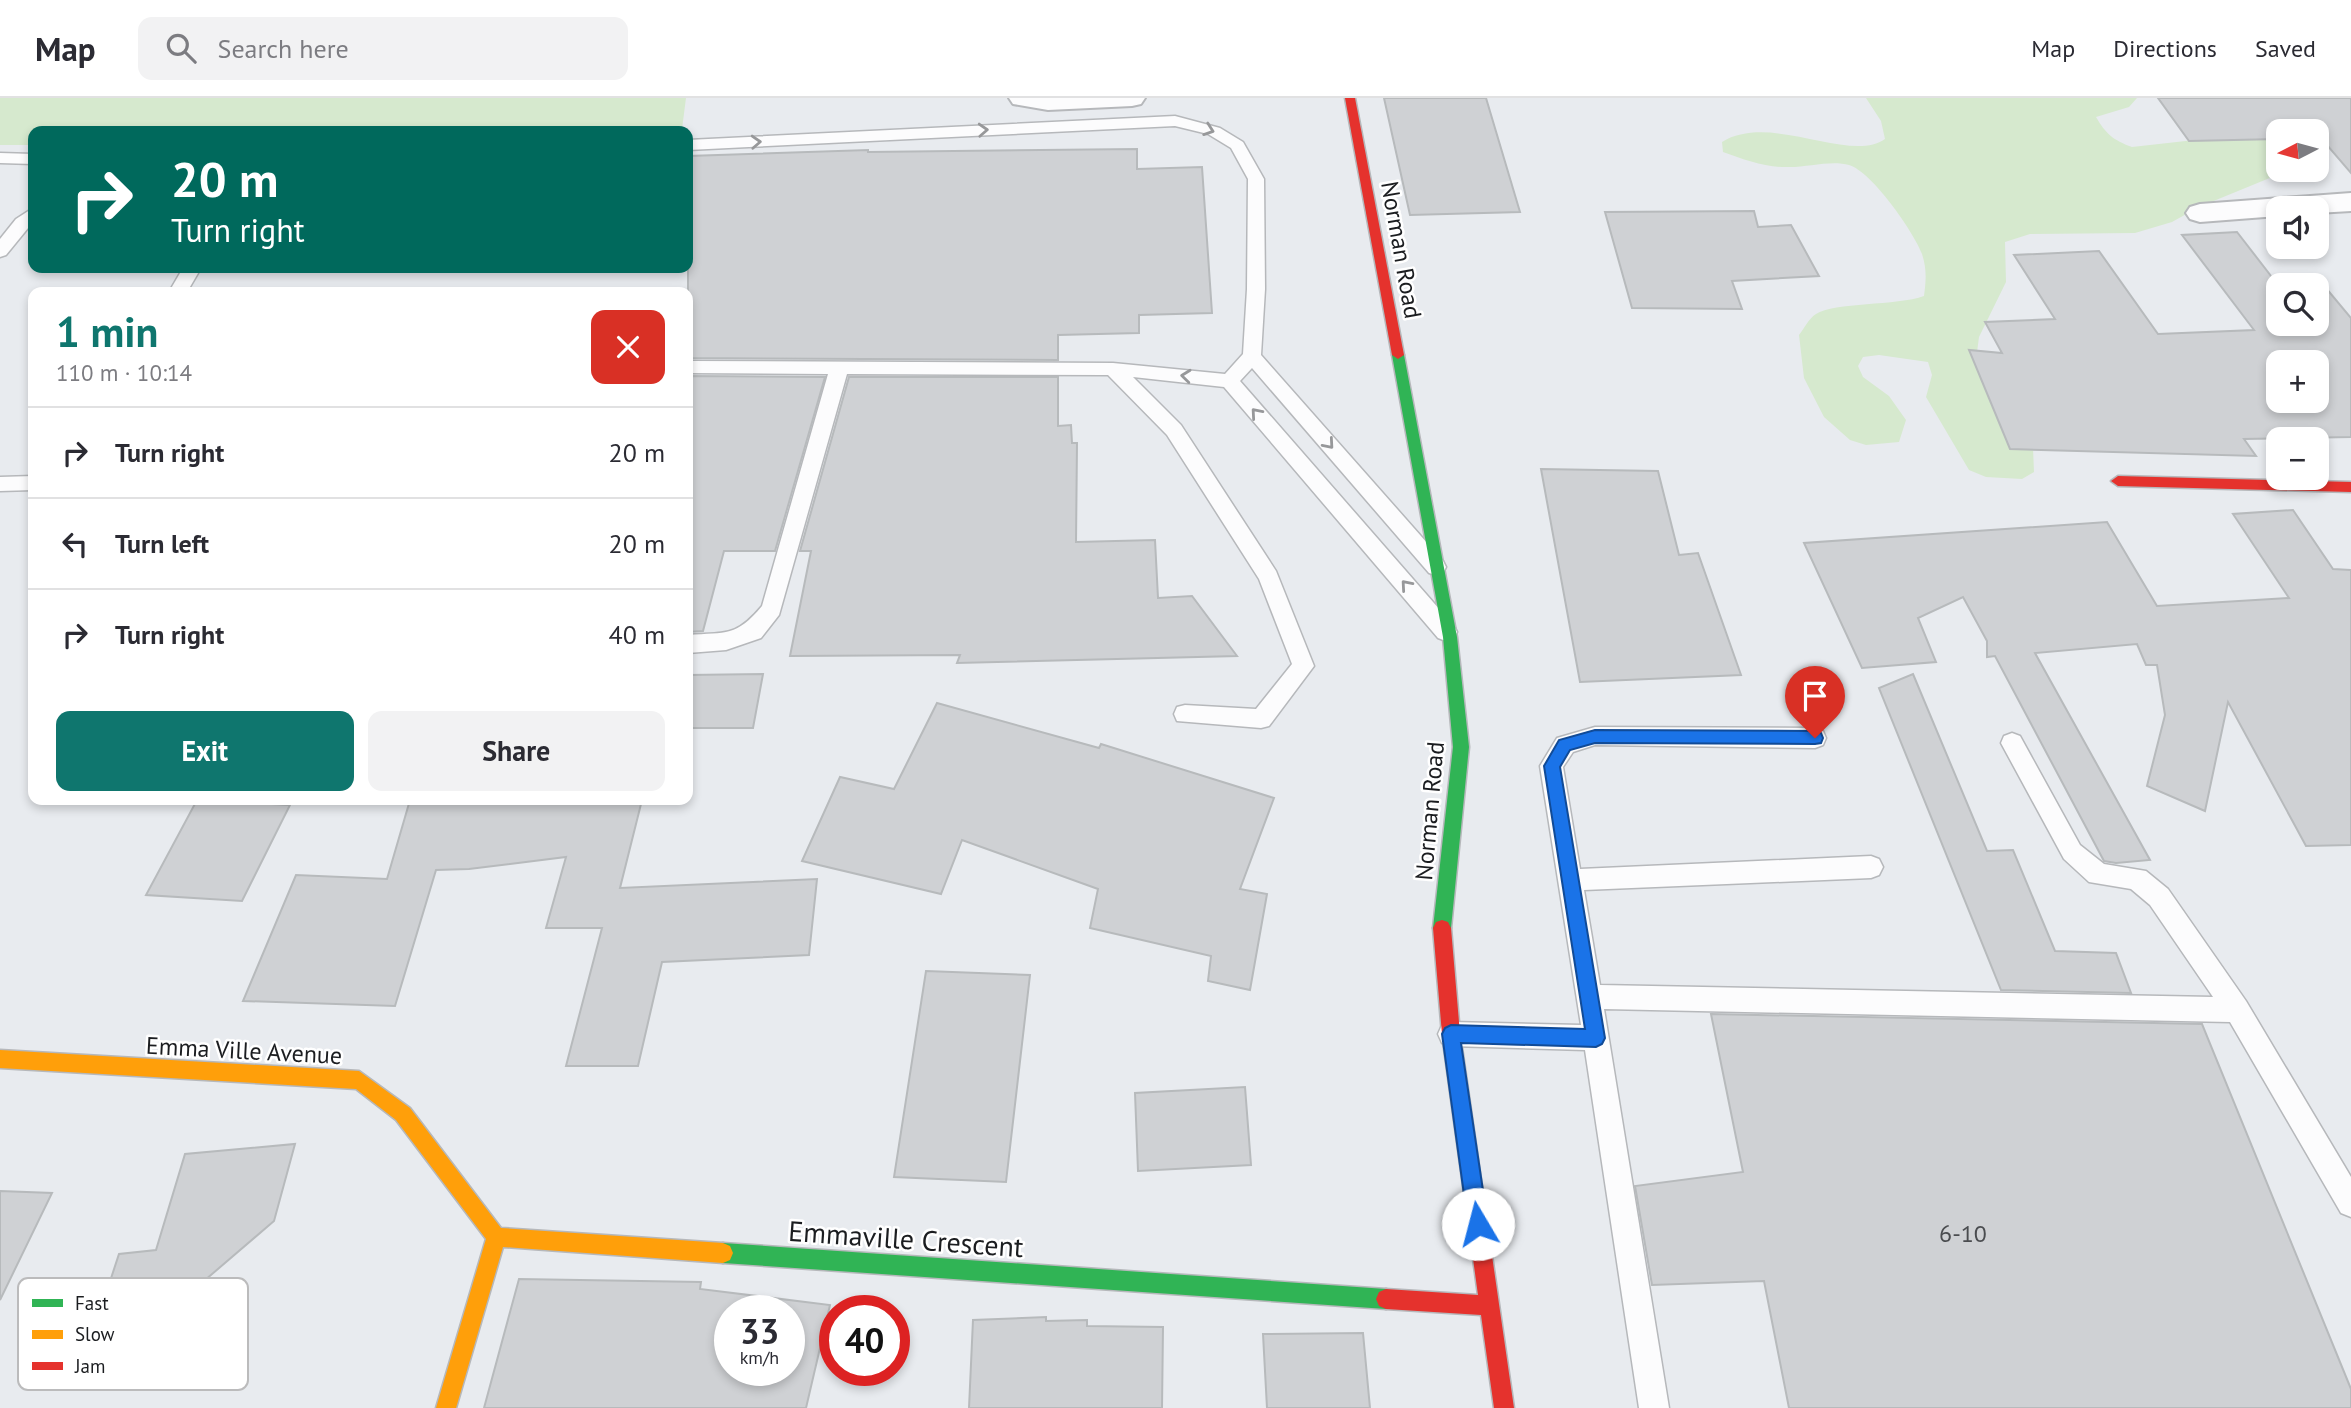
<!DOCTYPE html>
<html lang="en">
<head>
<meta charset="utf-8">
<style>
	:root { --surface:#fff; --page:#f2f2f3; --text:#2b2b33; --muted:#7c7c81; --line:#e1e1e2; --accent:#0f766e }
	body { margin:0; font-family:"PT Sans",sans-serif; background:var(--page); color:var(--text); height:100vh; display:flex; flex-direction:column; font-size:26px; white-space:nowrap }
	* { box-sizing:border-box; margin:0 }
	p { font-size:23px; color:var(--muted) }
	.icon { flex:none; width:38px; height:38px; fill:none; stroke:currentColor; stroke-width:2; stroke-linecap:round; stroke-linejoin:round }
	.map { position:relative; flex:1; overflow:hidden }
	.details { position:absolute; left:28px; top:189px; width:665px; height:518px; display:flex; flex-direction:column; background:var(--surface); border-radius:14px; box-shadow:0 4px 10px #0003 }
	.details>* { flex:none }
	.hud { position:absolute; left:28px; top:28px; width:665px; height:147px; border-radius:14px; box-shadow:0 4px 10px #0003; background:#00695c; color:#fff; overflow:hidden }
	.needle { width:46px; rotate:264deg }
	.buttons { position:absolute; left:2266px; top:21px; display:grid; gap:14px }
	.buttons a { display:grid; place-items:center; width:63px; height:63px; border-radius:14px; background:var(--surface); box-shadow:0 4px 10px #0003; font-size:35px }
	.speed { position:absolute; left:714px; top:1197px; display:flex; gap:14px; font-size:35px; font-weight:700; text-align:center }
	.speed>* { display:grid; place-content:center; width:91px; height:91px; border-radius:50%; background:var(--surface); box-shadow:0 4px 10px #0003; line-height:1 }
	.speed small { font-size:18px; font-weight:400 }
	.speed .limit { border:10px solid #d22; background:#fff; color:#111 }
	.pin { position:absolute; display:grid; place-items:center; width:60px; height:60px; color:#fff; margin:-72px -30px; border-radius:50% 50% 50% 0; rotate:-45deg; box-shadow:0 0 7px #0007 }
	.pin .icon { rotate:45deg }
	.me { position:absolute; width:77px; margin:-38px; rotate:352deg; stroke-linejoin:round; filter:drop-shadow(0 0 5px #0008) }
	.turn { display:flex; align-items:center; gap:24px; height:147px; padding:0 28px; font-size:32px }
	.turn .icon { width:91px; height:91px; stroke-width:2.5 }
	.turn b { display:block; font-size:49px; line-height:60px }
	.round { display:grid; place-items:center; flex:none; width:74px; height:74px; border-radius:14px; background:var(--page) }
	.summary { display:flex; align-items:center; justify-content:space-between; height:119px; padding:0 28px }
	h1 { font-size:42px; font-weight:800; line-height:52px; color:var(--accent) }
	.action { display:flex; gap:14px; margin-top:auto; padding:14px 28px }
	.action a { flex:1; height:80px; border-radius:14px; background:var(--accent); color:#fff; font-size:28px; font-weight:800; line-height:80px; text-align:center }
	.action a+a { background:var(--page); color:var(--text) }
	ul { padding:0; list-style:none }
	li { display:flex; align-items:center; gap:21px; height:91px; padding:0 28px; border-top:2px solid var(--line) }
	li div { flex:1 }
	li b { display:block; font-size:26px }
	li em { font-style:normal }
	header { display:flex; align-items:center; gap:42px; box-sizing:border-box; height:98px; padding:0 35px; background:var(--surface); border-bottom:2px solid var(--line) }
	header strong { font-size:33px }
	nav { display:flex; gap:38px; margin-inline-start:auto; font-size:24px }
	.search { width:490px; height:63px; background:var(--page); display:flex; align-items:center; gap:18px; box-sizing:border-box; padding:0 24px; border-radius:14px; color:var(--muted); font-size:26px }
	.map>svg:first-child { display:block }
</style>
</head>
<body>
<header>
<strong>Map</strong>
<div class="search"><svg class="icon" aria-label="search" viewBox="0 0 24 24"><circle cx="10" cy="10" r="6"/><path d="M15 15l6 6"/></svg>Search here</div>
<nav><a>Map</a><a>Directions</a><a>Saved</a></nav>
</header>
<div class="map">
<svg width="2351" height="1310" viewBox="0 0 2351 1310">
	<rect width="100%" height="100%" fill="#e8ebef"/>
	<g fill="#d6e9ce">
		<path d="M0 0H686L682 31 33 33V47H0Z"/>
		<path d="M1866 0H2137L2129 9 2096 19C2106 36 2113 42 2132 49L2275 33 2278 34V72H2289L2199 109 2172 124 2135 135 2030 136 2005 144 2006 184 1979 239 1976 262 2033 350 2034 374 2022 381 1986 379 1969 372 1926 299 1932 277 1928 264 1879 257 1863 259 1858 268 1863 279 1889 298 1906 322 1899 344 1866 347 1850 342 1824 319 1804 280 1799 237C1804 231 1809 220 1816 216 1834 204 1897 208 1924 198 1926 183 1927 171 1922 156 1914 134 1871 73 1849 67 1832 62 1808 69 1790 69 1767 70 1745 62 1723 54L1722 44C1771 14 1850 66 1885 41L1881 23Z"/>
	</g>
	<g fill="#cfd1d4" stroke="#b7babc" stroke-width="2" fill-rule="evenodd">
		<path d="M1384 0H1486L1520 114 1410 117Z"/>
		<path d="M2158 0H2351V75L2321 40H2317V33H2278V41L2189 43Z"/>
		<path d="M1137 51V71L1202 69 1212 215 1139 217V235L1058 237V262L688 260V58L868 52V54Z"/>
		<path d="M1754 113 1758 129 1791 127 1819 178 1732 183 1742 211 1632 210 1605 114Z"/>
		<path d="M2237 134 2278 187 2321 184 2351 220V339L2244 341 2256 358 2010 351 1969 252 2002 255 1985 224 2055 221 2014 157 2099 153 2158 236 2254 232 2182 137ZM2278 187H2317V226H2278ZM2278 264H2317V303H2278Z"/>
		<path d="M688 278 825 279 775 453H724L703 533 688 534Z"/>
		<path d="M849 279H1058V328L1071 327 1072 345H1077L1076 444 1155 442 1158 500 1192 498 1237 558 957 565 960 557 790 558 811 453H800Z"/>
		<path d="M1541 371 1658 373 1679 457 1698 455 1741 577 1580 584Z"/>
		<path d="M2293 412 2333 471 2351 472V747L2306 748 2228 604 2205 713 2147 688 2165 617 2157 567H2146L2137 546 2035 555 2150 762 2116 765 2104 763 1995 558 1987 559V543L1963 499 1918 520 1936 564 1862 570 1804 445 2107 424 2157 508 2289 500 2233 416Z"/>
		<path d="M763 576 753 630H688V577Z"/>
		<path d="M1913 576 1987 753 2013 752 2055 853 2116 855 2131 895 2001 892 1879 590Z"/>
		<path d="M937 605 1099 650 1101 646 1274 700 1240 791 1267 796 1250 892 1208 883 1211 858 1090 830 1098 791 962 742 941 796 802 763 840 679 894 691Z"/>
		<path d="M197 702 290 707 242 803 146 797Z"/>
		<path d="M410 702H642L620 790 817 781 809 857 662 864 638 968H566L602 830H546L566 759 469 771 436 772 395 908 243 903 296 777 387 781Z"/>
		<path d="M926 873 1030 877 1006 1084 894 1079Z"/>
		<path d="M1711 916 2202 926 2351 1291V1310H1789L1764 1183 1652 1187 1635 1088 1743 1074Z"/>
		<path d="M1245 989 1251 1067 1138 1073 1135 995Z"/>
		<path d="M295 1046 274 1123 149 1230 93 1235 119 1156 156 1152 185 1056Z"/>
		<path d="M0 1093 52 1095 0 1202Z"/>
		<path d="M519 1181 701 1184 700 1191 830 1207 806 1310H484ZM730 1213H789V1272H730Z"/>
		<path d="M1046 1219V1223L1087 1222V1228L1163 1229 1162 1310H969L973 1222Z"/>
		<path d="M1363 1235 1370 1310H1267L1263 1236Z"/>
	</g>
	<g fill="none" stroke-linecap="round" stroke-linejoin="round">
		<g stroke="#b6b8bb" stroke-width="3">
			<g id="lane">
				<path d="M1175 18 1220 30 1243 44 1264 81 1265 191 1261 257 1443 463 1446 469 1443 475 1436 477 1429 475 1252 270 1240 283 1454 528 1457 534 1454 540 1446 543 1438 540 1224 289 1133 279 1181 327 1276 473 1314 568 1269 628 1261 630 1177 623 1174 616 1177 609 1185 607 1256 611 1292 566 1259 481 1167 337 1108 277 847 276 779 517 761 540 726 552 688 555V537C727 534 736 539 762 508L828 276 688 275V263L1113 265 1225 276 1243 256 1247 191 1248 81 1231 50 1208 36 1175 28 688 52V42Z"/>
				<path d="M0 55 33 56V66L0 65Z"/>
				<path d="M33 110V124L6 157 0 159V141L16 121Z"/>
				<path d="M183 170H201L187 194H169Z"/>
				<path d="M33 378V392L0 393V379Z"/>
				<path d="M1595 629 1815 630 1823 633 1826 640 1823 647 1815 650 1595 647 1573 654 1563 669 1580 771 1871 758 1879 761 1883 769 1879 777 1871 780 1584 792 1600 887 2213 899 2150 807 2131 791 2089 784 2064 761 2001 645 2004 638 2012 635 2020 638 2080 747 2104 766 2146 773 2168 791 2246 903 2351 1079V1119L2341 1115 2230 924 1604 911 1669 1310H1639L1585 952 1451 948 1442 945 1438 936 1442 927 1451 924 1581 927 1540 668 1557 640Z"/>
			</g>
		</g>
		<g stroke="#b6b8bb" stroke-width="4">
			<g id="street">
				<path d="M1009 0H1145L1141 6 1132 8 1048 12 1013 6Z"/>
				<path d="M2351 95V113L2317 115V110H2278V118L2200 124 2190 121 2186 115 2190 109 2200 106Z"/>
			</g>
		</g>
		<g stroke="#b6b8bb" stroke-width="3">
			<g id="fast">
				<path d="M1398 253 1404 257 1457 539 1469 649 1451 830 1448 836 1442 838 1436 836 1433 830 1453 649 1443 539 1392 257Z"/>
				<path d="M723 1145 1386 1191 1393 1194 1396 1201 1393 1208 1386 1211 723 1165 716 1162 713 1155 716 1148Z"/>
			</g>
		</g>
		<g stroke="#b6b8bb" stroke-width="3">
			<path id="slow" d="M0 952 359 973 410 1010 501 1130 723 1145 730 1148 733 1155 730 1162 723 1165 503 1149 456 1310H436L486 1141 396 1022 356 991 0 970Z"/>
		</g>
		<g stroke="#b6b8bb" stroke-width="3">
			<g id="jam">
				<path d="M1345 0H1355L1404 257 1398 261 1392 257Z"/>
				<path d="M2118 378 2351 384V394L2118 388 2111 383Z"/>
				<path d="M1442 822 1448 824 1451 830 1460 936 1514 1310H1494L1481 1217 1386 1211 1379 1208 1376 1201 1379 1194 1386 1191 1478 1197 1442 936 1433 830 1436 824Z"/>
			</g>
		</g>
		<use href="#lane" fill="#fcfcfd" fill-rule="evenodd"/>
		<use href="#street" fill="#fcfcfd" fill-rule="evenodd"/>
		<use href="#fast" fill="#30b455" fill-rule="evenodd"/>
		<use href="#slow" fill="#ff9f0a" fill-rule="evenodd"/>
		<use href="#jam" fill="#e5322d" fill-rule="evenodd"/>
	</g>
	<defs><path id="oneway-chevron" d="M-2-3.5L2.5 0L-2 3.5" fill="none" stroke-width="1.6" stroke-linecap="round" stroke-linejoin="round" transform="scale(1.75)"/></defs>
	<g stroke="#97989a">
		<use href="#oneway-chevron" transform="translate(983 32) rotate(-3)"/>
		<use href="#oneway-chevron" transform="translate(1209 32) rotate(19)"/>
		<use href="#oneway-chevron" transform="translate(756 44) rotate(-3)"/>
		<use href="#oneway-chevron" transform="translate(1186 278) rotate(-174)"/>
		<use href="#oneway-chevron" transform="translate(1256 315) rotate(-131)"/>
		<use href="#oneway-chevron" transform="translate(1329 346) rotate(49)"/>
		<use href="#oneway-chevron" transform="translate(1406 487) rotate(-131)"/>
	</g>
	<path fill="#1a73e8" stroke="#114b97" stroke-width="2" d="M1595 632 1815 633 1821 635 1823 640 1821 645 1815 646 1595 645 1570 652 1560 669 1605 940 1602 946 1596 949 1461 945 1488 1126 1485 1133 1478 1136 1471 1133 1468 1126 1442 936 1445 930 1451 927 1585 931 1544 668 1559 642Z"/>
	<g text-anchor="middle" stroke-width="5" stroke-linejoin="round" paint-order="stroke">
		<g font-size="24" fill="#1b1d20" stroke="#fff">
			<text transform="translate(1401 152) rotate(80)" y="8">Norman Road</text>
			<text transform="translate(1430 713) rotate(-85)" y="8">Norman Road</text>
			<text transform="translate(244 953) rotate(3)" y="8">Emma Ville Avenue</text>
		</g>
		<g font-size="24" fill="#4a4c4f">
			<text x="1963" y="1144">6-10</text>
		</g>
		<g font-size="28" fill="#1b1d20" stroke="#fff">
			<text transform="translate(906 1141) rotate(4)" y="10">Emmaville Crescent</text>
		</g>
	</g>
	<rect x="18" y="1180" width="230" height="112" rx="10" fill="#fff" stroke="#bbbbbc" stroke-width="2"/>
	<rect x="32" y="1201" width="31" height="8" fill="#30b455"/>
	<rect x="32" y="1232" width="31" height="9" fill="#ff9f0a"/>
	<rect x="32" y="1264" width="31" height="8" fill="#e5322d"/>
	<g font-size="19" fill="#1b1d20">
		<text x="75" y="1212">Fast</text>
		<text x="75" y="1243">Slow</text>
		<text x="75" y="1275">Jam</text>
	</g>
</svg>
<div class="buttons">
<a><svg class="needle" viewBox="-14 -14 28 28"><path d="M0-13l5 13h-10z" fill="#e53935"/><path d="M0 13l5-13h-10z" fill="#7c7c81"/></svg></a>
<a><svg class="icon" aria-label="sound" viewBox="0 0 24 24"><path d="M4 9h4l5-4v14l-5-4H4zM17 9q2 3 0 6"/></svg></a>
<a><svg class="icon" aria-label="search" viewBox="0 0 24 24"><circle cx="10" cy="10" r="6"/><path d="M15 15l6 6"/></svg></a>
<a>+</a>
<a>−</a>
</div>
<div class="speed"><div>33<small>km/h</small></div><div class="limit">40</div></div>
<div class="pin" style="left:1815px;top:640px;background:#d93025"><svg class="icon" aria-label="arrive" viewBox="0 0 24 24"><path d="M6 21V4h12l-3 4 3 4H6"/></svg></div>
<svg class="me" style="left:1478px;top:1126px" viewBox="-20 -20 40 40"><circle r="19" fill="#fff"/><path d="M0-13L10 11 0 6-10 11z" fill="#1a73e8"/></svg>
<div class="hud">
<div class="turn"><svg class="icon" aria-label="right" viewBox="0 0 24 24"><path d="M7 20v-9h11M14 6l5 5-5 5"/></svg><div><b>20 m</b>Turn right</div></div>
</div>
<section class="details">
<div class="summary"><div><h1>1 min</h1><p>110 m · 10:14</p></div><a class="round" style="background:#d93025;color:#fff"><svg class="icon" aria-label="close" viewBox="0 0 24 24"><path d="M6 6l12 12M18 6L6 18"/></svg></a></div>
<ul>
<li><svg class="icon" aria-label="right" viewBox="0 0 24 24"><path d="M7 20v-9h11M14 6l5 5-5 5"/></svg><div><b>Turn right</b></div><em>20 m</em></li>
<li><svg class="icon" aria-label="left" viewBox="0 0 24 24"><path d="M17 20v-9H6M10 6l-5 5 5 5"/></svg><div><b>Turn left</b></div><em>20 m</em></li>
<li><svg class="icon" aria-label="right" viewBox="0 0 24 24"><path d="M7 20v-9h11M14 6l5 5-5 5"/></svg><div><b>Turn right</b></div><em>40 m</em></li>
</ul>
<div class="action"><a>Exit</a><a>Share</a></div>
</section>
</div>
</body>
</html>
